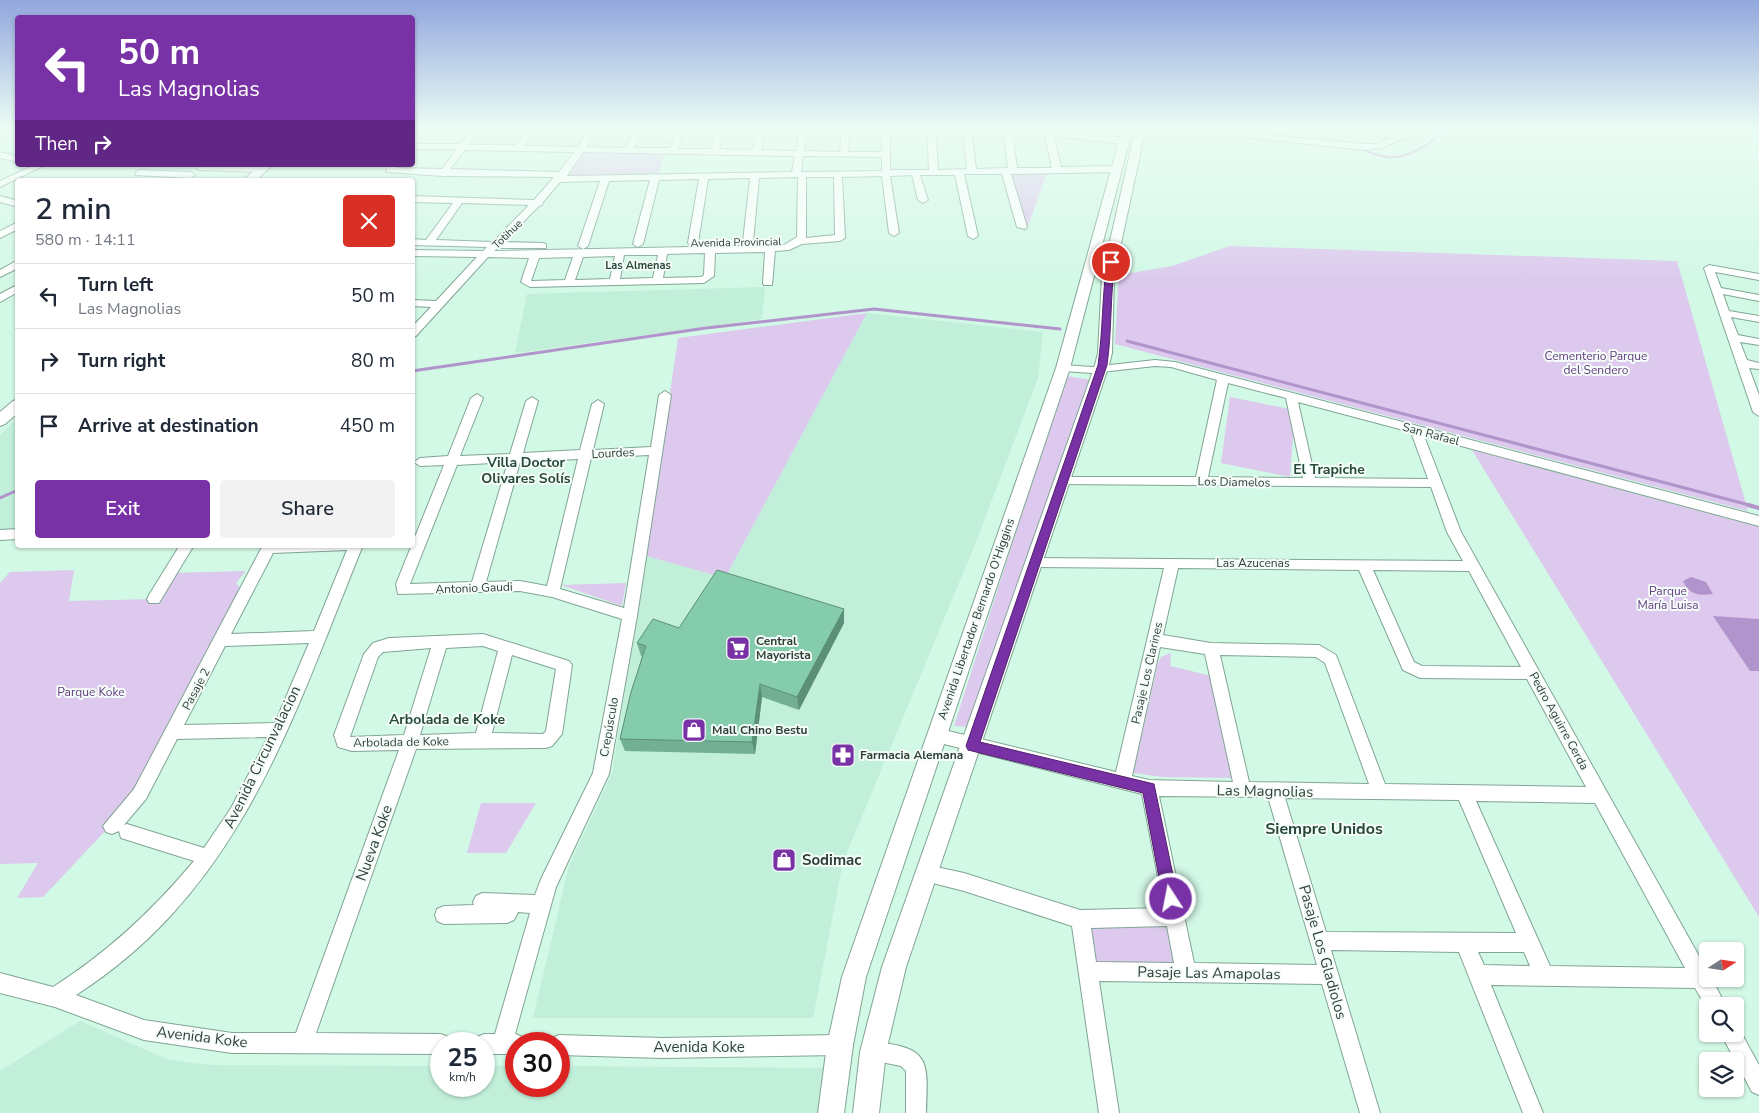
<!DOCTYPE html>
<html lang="en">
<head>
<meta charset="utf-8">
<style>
	:root { --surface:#fff; --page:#f2f2f3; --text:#1f2937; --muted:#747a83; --line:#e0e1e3; --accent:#7832a5 }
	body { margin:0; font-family:"Nunito Sans",sans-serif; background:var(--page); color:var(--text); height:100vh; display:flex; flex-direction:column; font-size:19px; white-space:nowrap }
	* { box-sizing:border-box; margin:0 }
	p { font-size:16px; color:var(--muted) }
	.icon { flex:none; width:28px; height:28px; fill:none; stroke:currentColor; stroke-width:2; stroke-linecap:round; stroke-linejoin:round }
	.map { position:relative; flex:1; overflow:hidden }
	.sheet { position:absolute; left:15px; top:178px; width:400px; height:370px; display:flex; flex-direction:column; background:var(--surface); border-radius:5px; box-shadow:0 1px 4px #0004 }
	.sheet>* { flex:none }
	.banner { position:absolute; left:15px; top:15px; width:400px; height:152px; border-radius:5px; box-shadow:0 1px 4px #0004; background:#7832a5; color:#fff; overflow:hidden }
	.needle { width:32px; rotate:78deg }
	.controls { position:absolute; left:1699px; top:942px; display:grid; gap:10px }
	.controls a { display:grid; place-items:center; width:45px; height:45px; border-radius:5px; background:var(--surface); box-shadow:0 1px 4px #0004; font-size:25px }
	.speed { position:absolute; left:430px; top:1032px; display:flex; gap:10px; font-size:25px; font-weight:700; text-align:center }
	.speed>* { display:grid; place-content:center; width:65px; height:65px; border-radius:50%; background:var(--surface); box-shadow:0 1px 4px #0004; line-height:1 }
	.speed small { font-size:12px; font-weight:400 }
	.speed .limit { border:8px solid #d22; background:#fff; color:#111 }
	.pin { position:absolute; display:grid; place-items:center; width:42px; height:42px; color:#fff; margin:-21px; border:2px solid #fff; border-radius:50%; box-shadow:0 1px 5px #0007 }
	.me { position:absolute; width:55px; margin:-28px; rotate:349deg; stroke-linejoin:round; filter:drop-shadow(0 0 4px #0008) }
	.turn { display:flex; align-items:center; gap:18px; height:105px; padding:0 20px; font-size:22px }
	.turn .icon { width:65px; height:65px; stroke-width:2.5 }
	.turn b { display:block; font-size:35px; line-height:42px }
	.then { display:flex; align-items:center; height:48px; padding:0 20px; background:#0003; gap:10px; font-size:19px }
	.round { display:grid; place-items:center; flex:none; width:52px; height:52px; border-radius:5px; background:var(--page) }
	.head { display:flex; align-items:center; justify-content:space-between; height:85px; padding:0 20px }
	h1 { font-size:30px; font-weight:600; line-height:38px }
	.primary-button { display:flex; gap:10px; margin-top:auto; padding:10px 20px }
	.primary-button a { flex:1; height:58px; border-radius:5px; background:var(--accent); color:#fff; font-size:20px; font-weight:600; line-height:58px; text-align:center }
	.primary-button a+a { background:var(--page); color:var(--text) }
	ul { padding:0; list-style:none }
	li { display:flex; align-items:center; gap:15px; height:65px; padding:0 20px; border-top:1px solid var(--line) }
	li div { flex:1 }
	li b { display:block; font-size:19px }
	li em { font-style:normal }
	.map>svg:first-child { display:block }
</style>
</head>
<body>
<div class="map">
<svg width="1759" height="1113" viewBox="0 0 1759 1113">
	<rect width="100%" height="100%" fill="#d2f8e6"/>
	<g fill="#c1efd9">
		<path d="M765 287 762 319 515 353 527 294Z"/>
		<path d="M867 313 1043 332 1038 378 976 542 843 862 813 1018H533L569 866 612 773 646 556 725 578Z"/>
		<path d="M17 419V531L0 532V435Z"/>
		<path d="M80 1021 167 1059 192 1063 210 1065 441 1066V1086H484V1066H516V1086H559V1066L823 1068V1113H0V1071Z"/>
	</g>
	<g fill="#dcc9ed">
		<path d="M583 153 664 154 659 174 569 176Z"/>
		<path d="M1047 173 1027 229 1011 175Z"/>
		<path d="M1230 246 1677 261 1748 511 1115 344 1119 275 1172 266Z"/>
		<path d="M867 313 725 578 646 556 678 338Z"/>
		<path d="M1066 376 1091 380 970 727 954 726Z"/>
		<path d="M1230 397 1295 410 1290 477 1221 463Z"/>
		<path d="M1472 450 1759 527V917Z"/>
		<path d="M74 570 69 601 154 599 170 573 246 571 236 583 245 594 140 794 43 897 17 898 38 863 0 864V583L10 572Z"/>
		<path d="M626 583 622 606 561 585Z"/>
		<path d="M1171 653 1170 666 1212 676 1234 778 1163 777 1133 773 1158 663 1161 657Z"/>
		<path d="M481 803H536L506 853H467Z"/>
		<path d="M1171 922 1179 964H1095L1090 924Z"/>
	</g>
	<g fill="#b294cc">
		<path d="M1691 577 1706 582 1713 594C1700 596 1689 595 1683 581Z"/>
		<path d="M1713 616 1759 619V671H1750Z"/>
	</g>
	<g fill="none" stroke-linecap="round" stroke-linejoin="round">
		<g stroke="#b294cc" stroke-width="2.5">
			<path d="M1152 128 1167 129"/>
			<path d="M1361 149C1370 152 1378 156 1388 157 1409 159 1433 143 1446 127"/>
		</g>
		<g stroke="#b294cc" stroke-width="3">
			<path d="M1127 341 1753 506"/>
			<path d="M412 371 706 328 874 309 1060 329"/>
			<path d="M0 498 18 490"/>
		</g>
		<path stroke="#b294cc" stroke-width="4" d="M1748 505 1759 508"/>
		<g stroke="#81a594" stroke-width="2">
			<g id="minor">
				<path d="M14 127H18V131L0 139V134Z"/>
				<path d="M422 127H430L416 144H460L474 127H482L469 145H516L529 127H537L525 146 578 147 590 127H598L586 147 626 148 636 127H644L634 148H670L678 127H686L678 149H711L718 127H726L719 149 752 150 758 127H766L761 150 796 151 800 127H808L804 151 840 152 842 127H850L848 152H882V127H890V170H929L927 127H935L938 170 967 169 963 127H971L976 169 1008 168 1003 130 991 127H1017L1125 138 1129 141 1125 144 1054 136 1061 167 1117 166 1121 169 1117 172 1011 174 1027 227 1025 229 1017 227 1002 174H964L978 236 973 239 968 236 955 175H920L928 200 923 203 918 200 912 175 890 176 899 233 894 236 889 233 882 176 842 177 845 238 840 241 802 244 789 250 775 251 772 285H764L763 283 765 252 715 253 714 276 704 283 530 287 521 282 529 258 488 257 416 336 412 337V327L431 307 412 306V300L436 301 477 257 412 256V250L483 251 487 247 412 245V239L426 240 453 203 412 202V196L534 200 554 177 443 176 387 172 386 170 389 165H398L396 168 442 169 457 149H412V137ZM1012 131 1045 135 1052 168H1017ZM465 150 574 152 559 172 450 169ZM583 152 795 156 792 172 567 176ZM803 156 882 157V171L801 172ZM798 177 797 237 784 245 494 251 498 248H546V244L543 243 503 242 539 206 542 205 543 202 560 182 600 181 578 246 583 249 588 246 609 181 650 180 633 244 638 247 643 244 659 180 699 179 688 243 693 246 698 243 708 179 750 178 743 242 748 245 753 242 759 178ZM806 177H834L835 235 806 238ZM462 203 529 205 493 242 436 240ZM705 253 704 275 701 277 663 278 667 254ZM624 255H658L653 278 620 279ZM615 256 610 279 575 280 583 257ZM573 257 565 280 531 281 539 258Z"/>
				<path d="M1160 127H1188L1365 144H1377L1392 138 1319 129 1315 127H1340L1402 134 1421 127H1432L1381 148 1365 150 1164 129Z"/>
				<path d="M0 152 18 157V162L0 158Z"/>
				<path d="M34 165H45L0 187V181Z"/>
				<path d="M197 165 261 166 265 169 261 172 199 170 195 167Z"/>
				<path d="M139 170 191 172 195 175 191 178 136 175 135 173Z"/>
				<path d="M0 196 18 201V207L0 202Z"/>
				<path d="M18 222V229L0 238V231Z"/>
				<path d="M18 260V268L0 277V270Z"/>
				<path d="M1709 265 1759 274V280L1715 272 1721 288 1759 295V301L1723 294 1729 311 1759 316V322L1731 317 1738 335 1759 339V345L1740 342 1747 360 1759 363V369L1749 368 1759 395V416L1753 412 1704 268Z"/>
				<path d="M17 285 18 292 0 302V294Z"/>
				<path d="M1155 360 1175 362 1759 516V526L1424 436 1461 532 1708 972V979H1712L1726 1006H1708V1010L1695 988 1491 985 1543 1113H1523L1459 952 1331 950 1380 1113H1360L1322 984 1099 981 1119 1113H1099L1072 926 964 891 921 880 918 874 921 868 927 865 964 873 1080 910 1164 908 1142 794 936 742 930 740 928 735 930 730 936 728 1116 772 1164 568 1034 567 1027 562 1029 558 1463 561 1447 532 1431 487 1058 484 1057 481 1063 477H1196L1217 380 1171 367 1155 366 1092 373 1063 371 1057 368 1063 365 1092 367ZM1228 383 1286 398 1303 478 1208 477ZM1298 402 1411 432 1428 479 1315 478ZM1178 568 1359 570 1403 670 1420 678 1527 679 1586 787 1385 784 1336 655 1319 645 1211 643 1163 635ZM1373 570 1469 571 1521 667 1422 666 1414 662ZM1160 647 1205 654 1233 782 1149 780 1132 776ZM1220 655 1316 657 1325 663 1369 784 1249 782ZM1159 796 1268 797 1317 965 1194 963ZM1285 798 1459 800 1516 933 1326 932ZM1476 801 1595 803 1685 968 1550 966ZM1167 926 1174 963 1096 962 1091 928ZM1478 952H1524L1530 966 1484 965Z"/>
				<path d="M665 391 671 395 637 616 609 774 556 887 515 1034 523 1037 526 1044H516V1054H484V1044H474L477 1037 484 1034H495L530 913 518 912 514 920 507 923 444 924 437 921 435 915 437 909 444 906 474 905 473 902 476 896 482 893 535 895 541 879 593 773 622 619 552 597 520 591 398 594 396 584 444 465 420 466 414 462 420 458 448 456 471 398 477 394 483 398 460 456 510 454 526 401 532 397 538 401 523 453 580 450 592 404 598 400 604 404 593 450 651 447 659 395ZM649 455 624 608 560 589 591 458ZM578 459 547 586 520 581 486 582 520 462ZM508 462 472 582 410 584 457 465Z"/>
				<path d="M18 529V539L0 540V530Z"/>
				<path d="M180 545H194L159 603H149L147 599 149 595Z"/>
				<path d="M263 545H363C293 717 242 889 76 995L144 1020 232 1033H296L399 750 352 751 338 747 334 735 364 654 373 643 389 638 483 634 569 661 572 665 562 734 552 746 546 748 416 749 316 1033 441 1034 448 1037 451 1044H441V1054L232 1053 144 1040 55 1007 0 993V973L53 987C107 953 153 910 194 861L121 838 119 831 112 834 106 832 103 826 134 789ZM347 550 314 631 231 634 273 553ZM309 643 275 723 184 725 225 646ZM483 646 498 651 476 733 420 735 446 648ZM431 648 404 735 350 737 378 657 383 652ZM512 655 556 669 546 731 543 734 492 733ZM268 737 231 808 204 848 127 824 124 825 146 799 177 739Z"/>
				<path d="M1735 1026 1738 1027 1759 1065V1095L1752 1092 1721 1034H1735Z"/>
				<path d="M559 1035 663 1038 840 1035 847 1038 850 1045 847 1052 840 1055 663 1058 559 1055V1044H549L552 1038Z"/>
				<path d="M873 1042C931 1047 928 1061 926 1113H906V1071L901 1066 866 1059 863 1052 866 1045Z"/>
			</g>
		</g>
		<g stroke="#81a594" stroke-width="2">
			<g id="major">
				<path d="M1123 127H1133L1070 368 866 977 853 1045 844 1113H818L827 1045 842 977 1056 368Z"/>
				<path d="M1136 127H1146L1114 276 1112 353 1109 365 906 967 886 1052 879 1113H853L860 1052 882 967 1095 365 1098 353 1102 276Z"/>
				<path d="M260 165H272L257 180H244Z"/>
				<path d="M18 399V413L5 424 0 426V412L13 401Z"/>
			</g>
		</g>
		<use href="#minor" fill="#fff" fill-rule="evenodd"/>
		<use href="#major" fill="#fff" fill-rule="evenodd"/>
	</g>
	<path fill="#72af94" d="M844 623 799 710 762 697 755 754 625 751 620 739 642 656H641L637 643 679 628Z"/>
	<g fill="#5c8f78">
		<path d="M844 609V623L799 710 797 697Z"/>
		<path d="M760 684 762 697 755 754 752 742Z"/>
	</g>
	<path fill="#84ccac" stroke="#5c8f78" d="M717 570 844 609 797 697 760 684 752 742 620 739 631 692 646 646 637 643 653 619 679 628Z"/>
	<linearGradient id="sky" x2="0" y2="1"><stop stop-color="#92a7dd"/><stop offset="0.45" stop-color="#ebfcf4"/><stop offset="1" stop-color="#ebfcf4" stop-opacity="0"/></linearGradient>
	<rect width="1759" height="283" fill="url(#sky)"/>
	<path fill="#7832a5" stroke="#4e206b" d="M1111 260 1115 262C1110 296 1112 331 1107 365L980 742 1154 784 1178 899 1176 904 1171 906 1166 904 1163 899 1143 793 972 751 968 750 966 746 1098 365C1103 331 1102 296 1107 262Z"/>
	<defs>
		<g id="supermarket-square" transform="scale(1.25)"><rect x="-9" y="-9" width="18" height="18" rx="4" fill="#7832a5" stroke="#f5fdf9"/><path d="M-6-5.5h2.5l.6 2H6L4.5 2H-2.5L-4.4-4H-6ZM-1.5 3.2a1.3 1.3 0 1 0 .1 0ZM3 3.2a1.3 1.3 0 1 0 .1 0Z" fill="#fff"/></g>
		<g id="shop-square" transform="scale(1.25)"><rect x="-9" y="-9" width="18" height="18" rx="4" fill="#7832a5" stroke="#f5fdf9"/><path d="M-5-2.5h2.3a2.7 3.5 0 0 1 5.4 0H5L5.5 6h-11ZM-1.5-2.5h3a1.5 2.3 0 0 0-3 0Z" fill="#fff"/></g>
		<g id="pharmacy-square" transform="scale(1.25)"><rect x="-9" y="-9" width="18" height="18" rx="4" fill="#7832a5" stroke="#f5fdf9"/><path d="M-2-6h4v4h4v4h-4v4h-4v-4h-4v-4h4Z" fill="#fff"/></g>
	</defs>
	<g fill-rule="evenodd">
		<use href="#supermarket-square" x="738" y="648"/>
		<use href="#shop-square" x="694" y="730"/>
		<use href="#pharmacy-square" x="843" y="755"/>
		<use href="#shop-square" x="784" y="860"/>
	</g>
	<g text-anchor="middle" stroke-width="4" stroke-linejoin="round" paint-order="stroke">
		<g font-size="11" fill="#303f38" stroke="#f5fdf9">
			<text transform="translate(507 234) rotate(-44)" y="4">Totihue</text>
			<text transform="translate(736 242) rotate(-1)" y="4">Avenida Provincial</text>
		</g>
		<g font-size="11" font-weight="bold" fill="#27483a" stroke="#f5fdf9">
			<text x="638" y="269">Las Almenas</text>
		</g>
		<g font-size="12" fill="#643c81" stroke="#f5fdf9">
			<text x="1596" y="360">Cementerio Parque<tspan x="1596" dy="14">del Sendero</tspan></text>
			<text x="1668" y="595">Parque<tspan x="1668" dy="14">María Luisa</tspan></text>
			<text x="91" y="696">Parque Koke</text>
		</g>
		<g font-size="12" fill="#303f38" stroke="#f5fdf9">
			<text transform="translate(1431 434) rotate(15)" y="4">San Rafael</text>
			<text transform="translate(613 453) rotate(-3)" y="4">Lourdes</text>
			<text transform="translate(1234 482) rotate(1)" y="4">Los Diamelos</text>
			<text x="1253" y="567">Las Azucenas</text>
			<text transform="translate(474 588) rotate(-2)" y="4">Antonio Gaudi</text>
			<text transform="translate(976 619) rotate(-71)" y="4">Avenida Libertador Bernardo O'Higgins</text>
			<text transform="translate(1147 673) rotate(-77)" y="4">Pasaje Los Clarines</text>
			<text transform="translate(196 689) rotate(-62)" y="4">Pasaje 2</text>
			<text transform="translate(1559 721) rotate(61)" y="4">Pedro Aguirre Cerda</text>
			<text transform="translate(609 727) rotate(-80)" y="4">Crepúsculo</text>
			<text transform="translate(401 742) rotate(-1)" y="4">Arbolada de Koke</text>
		</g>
		<g font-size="12" font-weight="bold" fill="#303f38" stroke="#f5fdf9" text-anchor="start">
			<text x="756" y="645">Central<tspan x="756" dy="14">Mayorista</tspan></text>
			<text x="712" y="734">Mall Chino Bestu</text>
			<text x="860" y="759">Farmacia Alemana</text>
		</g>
		<g font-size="14" font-weight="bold" fill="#27483a" stroke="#f5fdf9">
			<text x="526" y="467">Villa Doctor<tspan x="526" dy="16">Olivares Solís</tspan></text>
			<text x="1329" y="474">El Trapiche</text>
			<text x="447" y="724">Arbolada de Koke</text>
		</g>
		<g font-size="15" fill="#303f38" stroke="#f5fdf9">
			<text transform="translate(262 757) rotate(-64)" y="5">Avenida Circunvalacion</text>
			<text transform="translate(1265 791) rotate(1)" y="5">Las Magnolias</text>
			<text transform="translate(374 843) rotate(-70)" y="5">Nueva Koke</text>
			<text transform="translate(1323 952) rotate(74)" y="5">Pasaje Los Gladiolos</text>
			<text transform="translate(1209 973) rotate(1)" y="5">Pasaje Las Amapolas</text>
			<text transform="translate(202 1037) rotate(7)" y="5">Avenida Koke</text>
			<text x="699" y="1052">Avenida Koke</text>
		</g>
		<g font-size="15" font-weight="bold" fill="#303f38" stroke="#f5fdf9" text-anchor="start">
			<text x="802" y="865">Sodimac</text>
		</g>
		<g font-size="16" font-weight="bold" fill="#27483a" stroke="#f5fdf9">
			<text x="1324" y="834">Siempre Unidos</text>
		</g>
	</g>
</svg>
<div class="controls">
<a><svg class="needle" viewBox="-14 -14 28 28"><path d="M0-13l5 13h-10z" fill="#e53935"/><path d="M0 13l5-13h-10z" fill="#747a83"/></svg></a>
<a><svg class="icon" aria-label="search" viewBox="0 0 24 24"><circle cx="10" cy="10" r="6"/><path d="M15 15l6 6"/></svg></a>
<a><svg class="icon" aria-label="layers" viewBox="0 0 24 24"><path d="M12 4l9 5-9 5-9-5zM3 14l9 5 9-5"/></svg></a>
</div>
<div class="speed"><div>25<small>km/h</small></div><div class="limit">30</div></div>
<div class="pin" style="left:1111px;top:262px;background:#d93025"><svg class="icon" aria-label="arrive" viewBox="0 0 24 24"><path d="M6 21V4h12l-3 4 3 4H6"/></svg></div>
<svg class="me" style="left:1171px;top:899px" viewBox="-20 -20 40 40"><circle r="17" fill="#7832a5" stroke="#fff" stroke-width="3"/><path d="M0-11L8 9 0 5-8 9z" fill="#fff"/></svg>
<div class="banner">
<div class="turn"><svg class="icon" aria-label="left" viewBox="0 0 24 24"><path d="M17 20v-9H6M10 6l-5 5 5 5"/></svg><div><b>50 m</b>Las Magnolias</div></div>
<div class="then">Then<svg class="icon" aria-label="right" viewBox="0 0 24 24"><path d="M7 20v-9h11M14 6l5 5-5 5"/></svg></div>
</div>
<section class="sheet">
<div class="head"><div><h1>2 min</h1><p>580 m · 14:11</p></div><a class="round" style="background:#d93025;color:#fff"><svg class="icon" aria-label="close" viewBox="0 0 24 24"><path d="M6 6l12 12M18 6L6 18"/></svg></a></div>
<ul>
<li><svg class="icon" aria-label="left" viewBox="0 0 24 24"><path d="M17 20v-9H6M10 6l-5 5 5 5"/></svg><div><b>Turn left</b><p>Las Magnolias</p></div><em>50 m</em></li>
<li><svg class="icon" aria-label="right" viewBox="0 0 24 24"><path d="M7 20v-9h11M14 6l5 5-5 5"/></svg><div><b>Turn right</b></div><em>80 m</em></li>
<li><svg class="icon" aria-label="arrive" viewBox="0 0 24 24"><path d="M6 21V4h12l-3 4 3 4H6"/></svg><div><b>Arrive at destination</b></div><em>450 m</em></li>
</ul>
<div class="primary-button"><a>Exit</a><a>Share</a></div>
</section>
</div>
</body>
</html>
